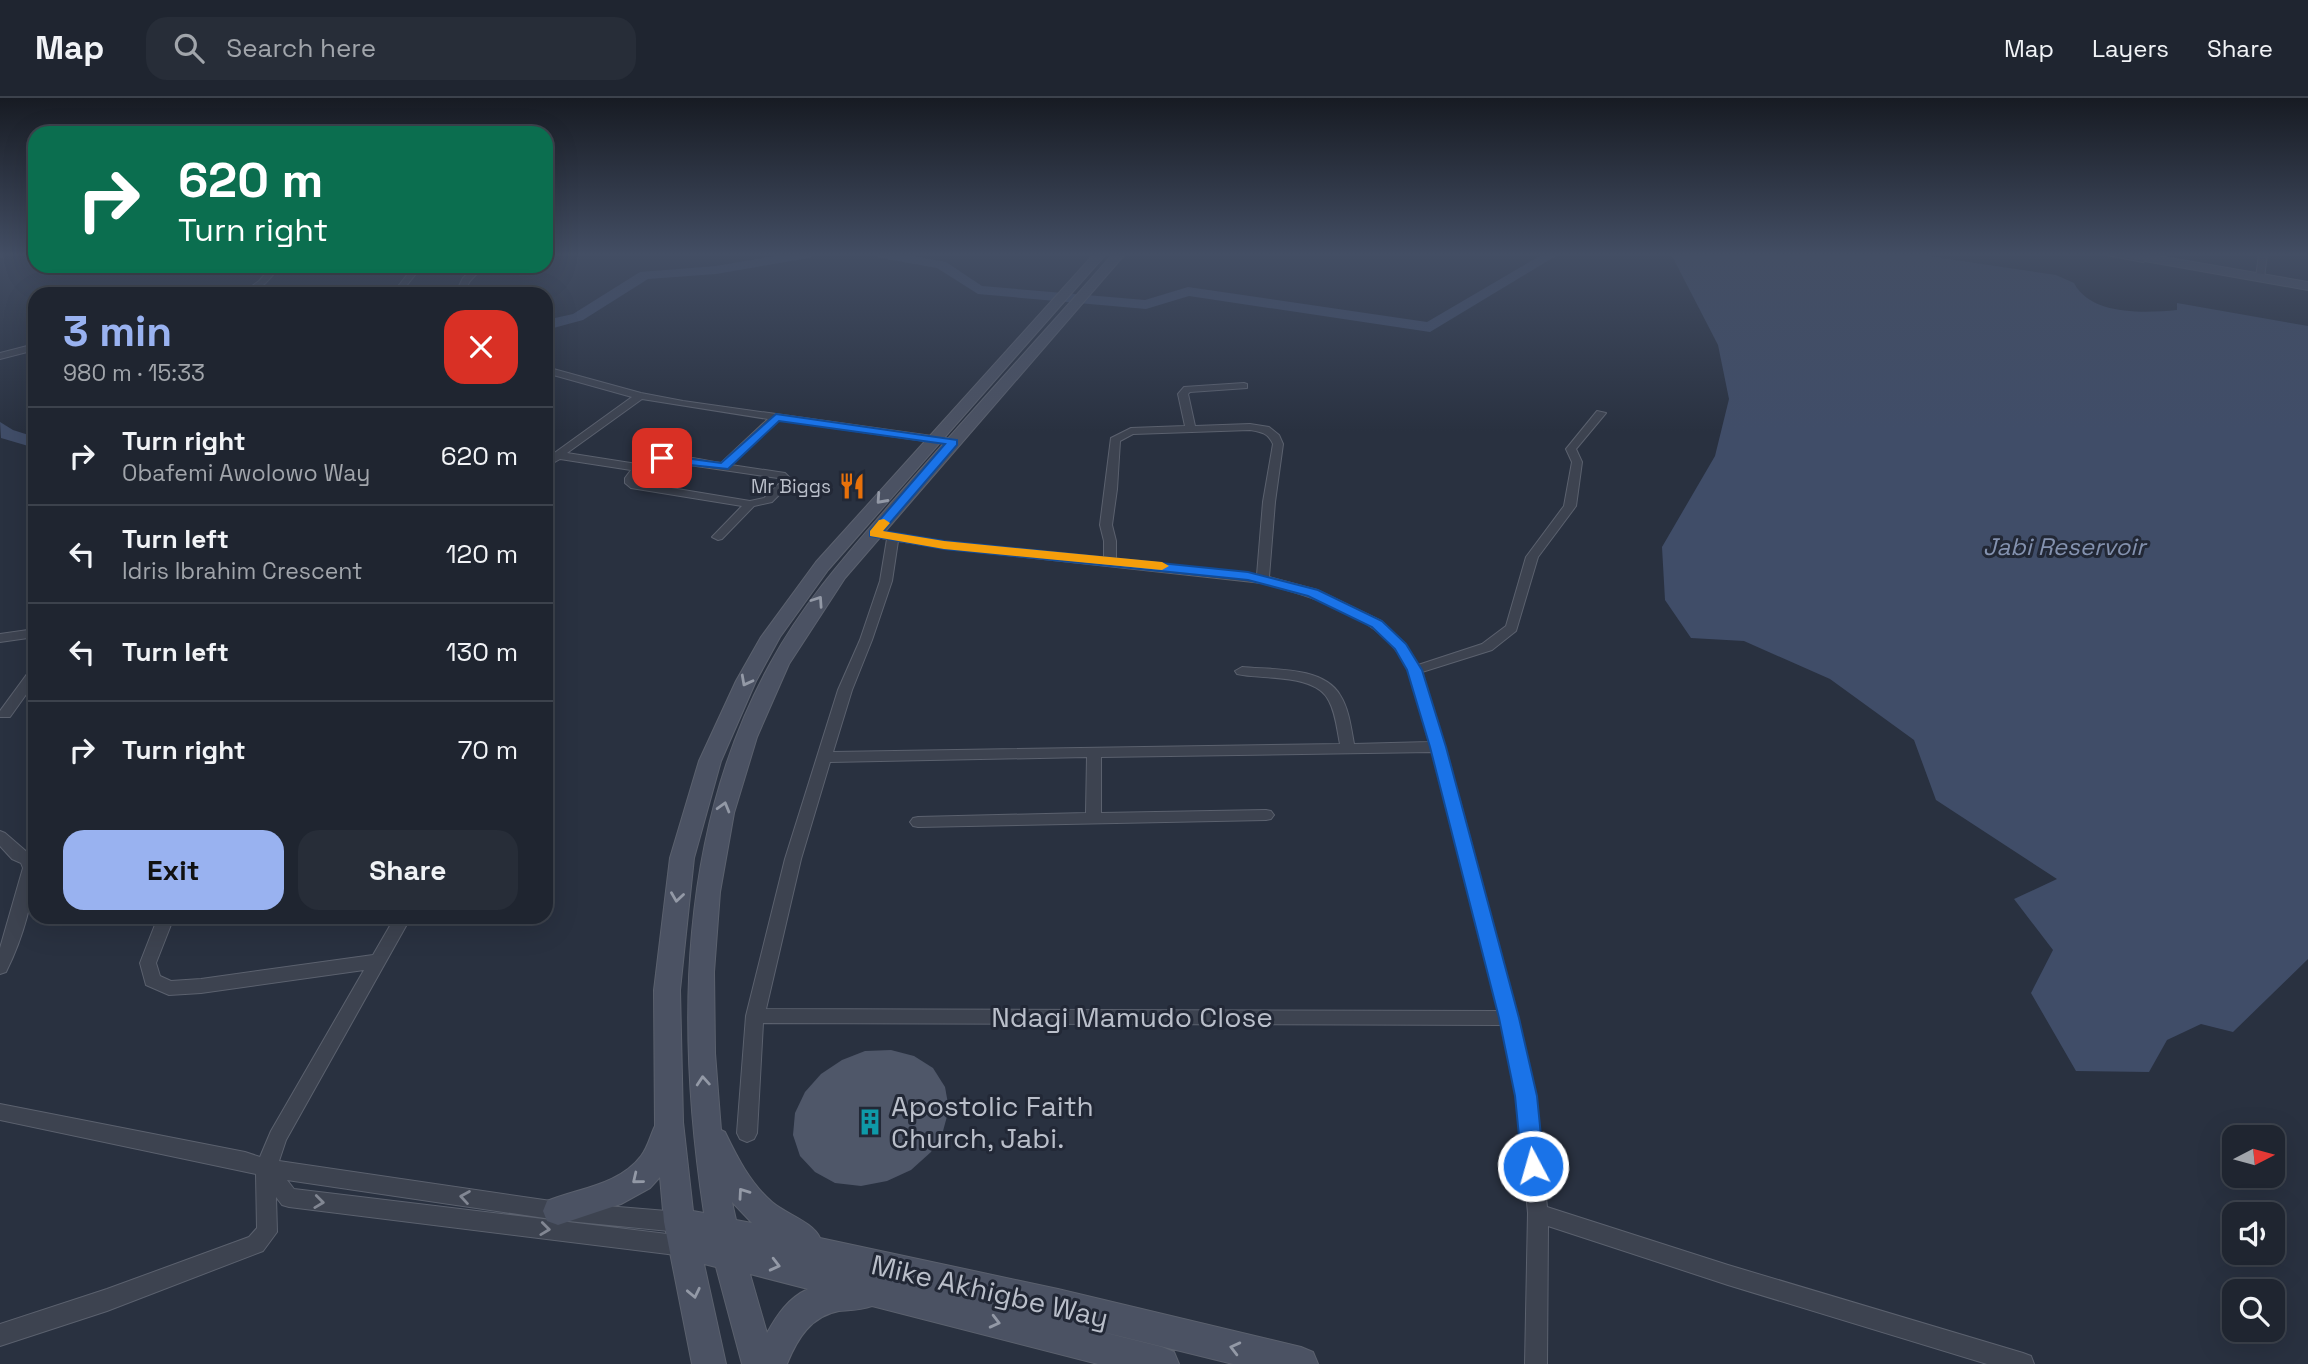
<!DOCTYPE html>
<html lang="en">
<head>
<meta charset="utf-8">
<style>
	:root { --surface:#1f2530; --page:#272d38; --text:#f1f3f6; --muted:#a1a5ab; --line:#3c424c; --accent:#99b2f0 }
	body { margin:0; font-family:"Space Grotesk",sans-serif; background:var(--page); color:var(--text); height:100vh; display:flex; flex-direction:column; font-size:26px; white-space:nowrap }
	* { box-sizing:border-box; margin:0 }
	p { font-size:23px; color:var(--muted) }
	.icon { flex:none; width:38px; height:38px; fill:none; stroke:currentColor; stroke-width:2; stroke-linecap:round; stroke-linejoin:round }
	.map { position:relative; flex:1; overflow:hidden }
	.details { position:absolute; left:28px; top:189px; width:525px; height:637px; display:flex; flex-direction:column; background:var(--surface); border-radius:21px; box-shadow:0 7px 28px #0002,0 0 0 2px var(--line) }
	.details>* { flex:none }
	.guide { position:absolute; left:28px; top:28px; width:525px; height:147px; border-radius:21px; box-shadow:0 7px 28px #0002,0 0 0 2px var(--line); background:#0b6e4f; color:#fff; overflow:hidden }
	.needle { width:46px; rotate:84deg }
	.controls { position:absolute; left:2222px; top:1027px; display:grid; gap:14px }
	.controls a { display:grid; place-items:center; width:63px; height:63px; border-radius:14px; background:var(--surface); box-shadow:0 7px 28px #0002,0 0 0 2px var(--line); font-size:35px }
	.pin { position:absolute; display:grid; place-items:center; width:60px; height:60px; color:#fff; margin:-30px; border-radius:14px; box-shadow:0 4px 10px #0006 }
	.me { position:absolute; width:77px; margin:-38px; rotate:354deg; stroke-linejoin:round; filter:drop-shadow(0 0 5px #0008) }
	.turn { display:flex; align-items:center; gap:24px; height:147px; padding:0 35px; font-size:32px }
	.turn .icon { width:91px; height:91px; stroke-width:2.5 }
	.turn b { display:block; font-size:49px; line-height:60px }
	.round { display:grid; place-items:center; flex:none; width:74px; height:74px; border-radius:21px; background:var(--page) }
	.summary { display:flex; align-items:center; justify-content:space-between; height:119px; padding:0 35px }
	h1 { font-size:42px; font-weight:700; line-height:52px; color:var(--accent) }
	.button { display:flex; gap:14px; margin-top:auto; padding:14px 35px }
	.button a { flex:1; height:80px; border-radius:21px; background:var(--accent); color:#111; font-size:28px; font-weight:700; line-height:80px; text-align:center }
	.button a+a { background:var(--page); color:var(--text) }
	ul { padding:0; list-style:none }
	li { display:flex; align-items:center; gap:21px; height:98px; padding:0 35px; border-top:2px solid var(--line) }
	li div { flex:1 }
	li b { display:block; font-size:26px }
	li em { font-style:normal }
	header { display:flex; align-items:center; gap:42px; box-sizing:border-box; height:98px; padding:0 35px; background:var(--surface); border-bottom:2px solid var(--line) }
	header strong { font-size:33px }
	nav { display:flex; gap:38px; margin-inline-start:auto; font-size:24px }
	.search { width:490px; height:63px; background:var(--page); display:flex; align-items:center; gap:18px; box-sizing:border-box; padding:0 24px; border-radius:21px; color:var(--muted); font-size:26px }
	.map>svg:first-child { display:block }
</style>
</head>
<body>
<header>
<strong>Map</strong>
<div class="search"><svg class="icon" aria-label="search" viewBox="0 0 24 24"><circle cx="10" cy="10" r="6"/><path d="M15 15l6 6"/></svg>Search here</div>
<nav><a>Map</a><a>Layers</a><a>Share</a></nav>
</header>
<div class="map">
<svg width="2308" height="1266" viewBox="0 0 2308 1266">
	<rect width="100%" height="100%" fill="#293140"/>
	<path fill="#404d68" d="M1671 156H1915L2056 177 2074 185C2091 218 2146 215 2177 212V205L2308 228V861L2233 934 2201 926 2167 942 2149 974 2076 973 2031 895 2053 852 2014 801 2057 781 1936 702 1914 642 1830 581 1744 543 1691 540 1665 502 1662 449 1715 358 1729 301 1718 247Z"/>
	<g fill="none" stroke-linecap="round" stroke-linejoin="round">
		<g fill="#404d68" fill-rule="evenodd">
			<path d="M786 156H816L809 160 716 176 648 181 583 222 546 232V222L573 216 640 174 716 168Z"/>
			<path d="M874 156H902L946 164 982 188 1145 202 1188 189 1427 224 1543 156H1559L1430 234 1189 198 1146 211 978 196 937 170 881 160Z"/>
			<path d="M0 324 13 332 35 339V350L1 340Z"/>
		</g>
	</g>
	<path fill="#4f5769" d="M891 952 914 958 933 970 945 989 949 1011 943 1033 931 1054 911 1072 887 1083 861 1088 835 1085 815 1074 800 1058 793 1037 795 1015 805 994 821 976 842 962 865 953Z"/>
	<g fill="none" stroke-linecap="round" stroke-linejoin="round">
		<g stroke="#5b616e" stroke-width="2">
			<g id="street">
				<path d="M0 156H8L0 159Z"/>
				<path d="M2102 156H2119L2147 162 2143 164Z"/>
				<path d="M2259 156H2267L2264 180 2260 182 2256 180Z"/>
				<path d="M272 168H280C269 182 259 196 241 196L259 183Z"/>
				<path d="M414 168H422L400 196H392Z"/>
				<path d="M475 168H484L470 183 463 196H455L463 180Z"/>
				<path d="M35 246V252L0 261V255Z"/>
				<path d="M546 269 641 295 683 303 953 341 958 344 953 347 778 322 731 367 785 375 793 383 772 404 754 408 722 441 718 442 712 439 742 408 631 390 625 385V380L631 372 560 361 546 369V361L632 299 546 275ZM642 301 768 321 721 365C694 361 661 350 637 366L567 355ZM662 363 778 380 782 383 764 400 750 403 635 384C639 372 651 366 662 363Z"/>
				<path d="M1244 285 1247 286V290L1190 294 1188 296 1195 328 1250 326 1269 329 1279 337 1283 346 1275 404 1269 479 1317 492 1381 523 1405 546 1418 567 1482 546 1506 528 1526 459 1564 408 1572 364 1566 351 1597 313 1606 315 1576 351 1582 364 1576 408 1538 459 1516 533 1492 552 1422 574 1460 703 1518 920 1535 998 1547 1109 1728 1167 2023 1255 2031 1258 2034 1266H1987L1728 1187 1548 1128 1547 1266H1525L1528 1115 1517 998 1502 927 763 925 757 1035 754 1041 747 1044 740 1041 737 1035 746 918 785 761 838 592 860 542 880 483 887 441 870 438 868 436 874 433 944 444 1104 461V443L1100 427 1111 340 1131 330 1185 328 1178 296 1184 289ZM1250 332C1262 334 1268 335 1273 346L1263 404 1257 477 1116 462V443L1112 427 1117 391 1120 343 1133 336ZM898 443 944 450 1262 485C1315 499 1382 518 1408 571 1418 593 1422 621 1429 644L1354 646C1351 630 1349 611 1340 597 1323 568 1272 572 1242 569L1235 573 1237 576C1263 582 1316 575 1329 603 1336 616 1337 632 1340 646L833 654 852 592 872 542 892 483ZM1432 654 1498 913 766 911 801 761 830 664 1087 659 1086 715 918 719 913 720 910 724 913 728 918 729 1266 722 1271 721 1274 717 1271 713 1266 712 1101 715V659Z"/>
				<path d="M35 531V539L0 544V536Z"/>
				<path d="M35 571V584L10 619H0V613L30 572Z"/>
				<path d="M0 733 5 735 35 761C35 799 23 840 6 874L0 876V850L23 770 21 765 12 761 0 748Z"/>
				<path d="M158 819H174L156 865 160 878 171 883 201 881 373 857 395 819H411L286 1042 279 1063 558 1104 679 1114 686 1117 689 1124 686 1131 679 1134 558 1122 287 1082 294 1091 684 1138 691 1141 694 1148 691 1155 684 1158 289 1109 282 1107 276 1099 277 1134 263 1153 107 1213 0 1248V1226L107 1191 249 1139 257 1130 256 1076 0 1022V1006L245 1054 260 1059 271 1033 364 872 201 895 169 897 146 887 140 865Z"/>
			</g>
		</g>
		<g stroke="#5b616e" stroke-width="2">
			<g id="secondary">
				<path d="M1094 156H1106L828 472 780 539 756 583 721 663 694 760 680 892 683 1024 693 1113 704 1115C676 931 678 733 770 566 803 505 848 455 893 403 965 320 1040 239 1113 156H1125L845 480 789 566 757 639 734 715 720 794 714 874 715 955 721 1032 725 1034C737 1059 750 1085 772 1104 786 1116 813 1124 820 1140L1058 1191 1301 1249 1313 1254 1318 1266H1233L1046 1220 1162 1249 1174 1254 1179 1266H1098L872 1208C861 1212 851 1212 839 1213 811 1218 797 1241 787 1266H742L716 1169 704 1166 726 1266H692L664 1124 660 1079 650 1090 621 1106 558 1127 547 1123 543 1113 547 1103C579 1090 619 1087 641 1058 648 1049 650 1038 655 1028L654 892 670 760 699 663 736 583 761 539 816 464ZM732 1104 752 1125 736 1122ZM750 1176 808 1191C788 1200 777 1217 767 1235Z"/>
				<path d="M2122 156H2147L2308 184V192L2128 160Z"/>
			</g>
		</g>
		<use href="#street" fill="#3d4350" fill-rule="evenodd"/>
		<use href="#secondary" fill="#4b5263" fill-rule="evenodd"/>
	</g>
	<defs><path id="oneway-chevron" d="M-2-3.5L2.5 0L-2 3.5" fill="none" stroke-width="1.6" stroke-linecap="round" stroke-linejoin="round" transform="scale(1.75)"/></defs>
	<g stroke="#9399a6">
		<use href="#oneway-chevron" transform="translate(881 401) rotate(132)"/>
		<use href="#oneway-chevron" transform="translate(818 503) rotate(-56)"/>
		<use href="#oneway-chevron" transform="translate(746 583) rotate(118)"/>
		<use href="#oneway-chevron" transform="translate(724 709) rotate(-74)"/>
		<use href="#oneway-chevron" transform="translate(677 799) rotate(98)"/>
		<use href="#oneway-chevron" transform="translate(703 983) rotate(-94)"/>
		<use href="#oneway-chevron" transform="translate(637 1081) rotate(141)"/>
		<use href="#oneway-chevron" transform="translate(743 1095) rotate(-125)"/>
		<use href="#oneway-chevron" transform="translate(775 1167) rotate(14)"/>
		<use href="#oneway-chevron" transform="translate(694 1195) rotate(78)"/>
		<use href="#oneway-chevron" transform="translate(995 1224) rotate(14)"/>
		<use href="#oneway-chevron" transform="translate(1235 1250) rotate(-166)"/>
	</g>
	<g stroke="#828793">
		<use href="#oneway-chevron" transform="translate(465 1099) rotate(-171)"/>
		<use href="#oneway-chevron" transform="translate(319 1104) rotate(7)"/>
		<use href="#oneway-chevron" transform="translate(545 1131) rotate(7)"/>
	</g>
	<linearGradient id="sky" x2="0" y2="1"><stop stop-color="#171b23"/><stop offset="0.47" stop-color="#434e64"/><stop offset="1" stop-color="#434e64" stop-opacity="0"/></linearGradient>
	<rect width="2308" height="333" fill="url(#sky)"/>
	<path fill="#1a73e8" stroke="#114b97" stroke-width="2" d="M776 316 957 342V347L883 433 944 443 1248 474 1318 492 1382 523 1406 546 1422 572 1446 649 1519 920 1537 998 1544 1068 1541 1075 1533 1078 1525 1075 1522 1068 1515 998 1499 920 1430 649 1407 572 1395 551 1372 529 1308 498 1248 482 944 451 870 438V433L945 346 779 323 728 371 662 364 656 360 662 357 721 365Z"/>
	<path fill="#f59e0b" d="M884 421 890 425 883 433 944 443 1162 464 1169 468 1162 472 944 451 870 438V433L879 422Z"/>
	<defs>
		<g id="restaurant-bare" transform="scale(2.1)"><path d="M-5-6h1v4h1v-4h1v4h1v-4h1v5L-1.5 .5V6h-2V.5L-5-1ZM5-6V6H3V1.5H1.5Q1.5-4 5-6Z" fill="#e8710a" stroke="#222836" stroke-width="2.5" paint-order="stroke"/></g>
		<g id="building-bare" transform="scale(2.1)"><path d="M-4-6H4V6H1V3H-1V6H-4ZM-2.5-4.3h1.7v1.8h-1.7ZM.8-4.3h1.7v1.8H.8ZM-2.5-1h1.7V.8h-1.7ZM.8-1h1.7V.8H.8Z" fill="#0f9aa8" stroke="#222836" stroke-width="2.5" paint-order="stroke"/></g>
	</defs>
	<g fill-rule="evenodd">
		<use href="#restaurant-bare" x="852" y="388"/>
		<use href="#building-bare" x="870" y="1024"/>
	</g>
	<g text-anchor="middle" stroke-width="6" stroke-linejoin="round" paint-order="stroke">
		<g font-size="19" fill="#babfca" stroke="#222836" text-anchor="end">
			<text x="831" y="395">Mr Biggs</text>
		</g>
		<g font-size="24" font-style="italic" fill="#8492af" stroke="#222836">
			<text x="2064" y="457">Jabi Reservoir</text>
		</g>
		<g font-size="28" fill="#babfca" stroke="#222836">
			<text x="1132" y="929">Ndagi Mamudo Close</text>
			<text transform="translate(990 1193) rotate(13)" y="10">Mike Akhigbe Way</text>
		</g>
		<g font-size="28" fill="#babfca" stroke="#222836" text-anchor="start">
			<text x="891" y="1018">Apostolic Faith<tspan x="891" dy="32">Church, Jabi.</tspan></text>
		</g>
	</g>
</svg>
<div class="controls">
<a><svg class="needle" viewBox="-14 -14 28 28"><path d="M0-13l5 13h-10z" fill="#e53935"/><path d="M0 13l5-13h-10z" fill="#a1a5ab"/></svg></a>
<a><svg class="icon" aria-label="sound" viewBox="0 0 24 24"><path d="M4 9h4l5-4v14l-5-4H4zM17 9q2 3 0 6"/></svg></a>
<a><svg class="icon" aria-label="search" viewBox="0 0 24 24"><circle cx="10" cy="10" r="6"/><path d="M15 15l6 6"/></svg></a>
</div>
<div class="pin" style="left:662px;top:360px;background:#d93025"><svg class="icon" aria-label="arrive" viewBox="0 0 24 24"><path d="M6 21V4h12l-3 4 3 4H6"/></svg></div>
<svg class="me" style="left:1533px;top:1068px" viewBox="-20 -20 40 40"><circle r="17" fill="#1a73e8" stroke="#fff" stroke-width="3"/><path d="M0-11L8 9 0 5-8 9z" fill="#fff"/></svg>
<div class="guide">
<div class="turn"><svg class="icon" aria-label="right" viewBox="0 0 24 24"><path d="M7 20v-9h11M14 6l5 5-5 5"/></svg><div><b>620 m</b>Turn right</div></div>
</div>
<section class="details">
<div class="summary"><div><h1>3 min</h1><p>980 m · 15:33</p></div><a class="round" style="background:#d93025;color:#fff"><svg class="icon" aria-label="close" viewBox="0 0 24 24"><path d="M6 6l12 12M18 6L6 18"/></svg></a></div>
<ul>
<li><svg class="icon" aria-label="right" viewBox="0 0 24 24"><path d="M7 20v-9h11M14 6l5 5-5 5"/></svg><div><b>Turn right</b><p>Obafemi Awolowo Way</p></div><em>620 m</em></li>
<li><svg class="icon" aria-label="left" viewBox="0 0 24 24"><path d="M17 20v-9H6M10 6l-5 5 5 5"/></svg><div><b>Turn left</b><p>Idris Ibrahim Crescent</p></div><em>120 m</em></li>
<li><svg class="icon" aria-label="left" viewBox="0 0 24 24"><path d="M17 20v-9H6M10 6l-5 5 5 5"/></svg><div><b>Turn left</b></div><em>130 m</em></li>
<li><svg class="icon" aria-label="right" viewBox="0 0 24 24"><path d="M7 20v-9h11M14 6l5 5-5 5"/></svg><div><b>Turn right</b></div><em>70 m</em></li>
</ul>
<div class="button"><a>Exit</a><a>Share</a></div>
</section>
</div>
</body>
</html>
